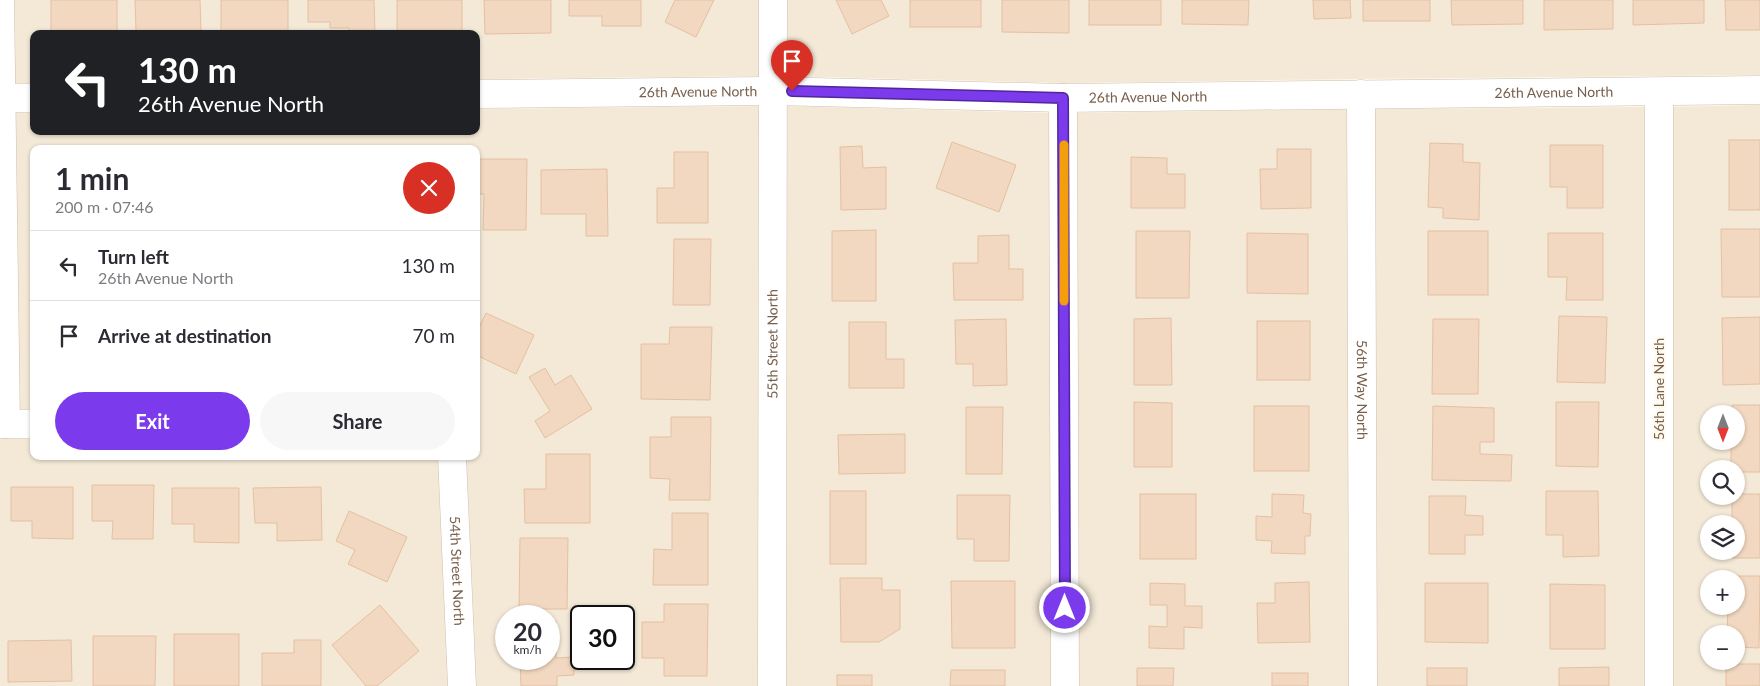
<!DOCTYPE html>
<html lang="en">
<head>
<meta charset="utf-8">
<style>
	:root { --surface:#fff; --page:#f7f7f7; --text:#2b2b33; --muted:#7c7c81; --line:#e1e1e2; --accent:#7c3aed }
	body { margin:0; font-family:Lato,sans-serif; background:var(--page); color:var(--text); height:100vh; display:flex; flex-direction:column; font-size:19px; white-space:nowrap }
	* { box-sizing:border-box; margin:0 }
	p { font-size:16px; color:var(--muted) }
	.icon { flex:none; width:28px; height:28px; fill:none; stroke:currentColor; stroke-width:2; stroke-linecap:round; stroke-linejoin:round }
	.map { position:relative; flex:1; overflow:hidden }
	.sheet { position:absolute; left:30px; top:145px; width:450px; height:315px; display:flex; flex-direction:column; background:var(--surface); border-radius:10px; box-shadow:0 1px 4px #0004 }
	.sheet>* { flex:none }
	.guide { position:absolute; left:30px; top:30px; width:450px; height:105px; border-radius:10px; box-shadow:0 1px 4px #0004; background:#202124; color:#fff; overflow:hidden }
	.needle { width:32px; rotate:180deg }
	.tools { position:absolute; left:1700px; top:405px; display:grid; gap:10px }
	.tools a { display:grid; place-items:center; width:45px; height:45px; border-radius:50%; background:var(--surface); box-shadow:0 1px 4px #0004; font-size:25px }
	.speed { position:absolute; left:495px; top:605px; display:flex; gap:10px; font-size:25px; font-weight:700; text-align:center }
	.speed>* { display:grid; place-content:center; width:65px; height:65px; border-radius:50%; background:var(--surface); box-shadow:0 1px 4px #0004; line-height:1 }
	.speed small { font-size:12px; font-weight:400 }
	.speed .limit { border:2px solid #111; border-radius:8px; background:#fff; color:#111 }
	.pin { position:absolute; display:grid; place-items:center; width:42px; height:42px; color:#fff; margin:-51px -21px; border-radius:50% 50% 50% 0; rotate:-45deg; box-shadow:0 0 5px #0007 }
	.pin .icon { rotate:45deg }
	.me { position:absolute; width:55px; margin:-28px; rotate:0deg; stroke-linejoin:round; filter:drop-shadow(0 0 4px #0008) }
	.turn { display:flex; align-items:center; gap:18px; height:105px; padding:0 25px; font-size:22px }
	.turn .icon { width:65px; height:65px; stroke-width:2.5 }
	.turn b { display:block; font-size:35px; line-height:42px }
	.round { display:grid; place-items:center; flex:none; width:52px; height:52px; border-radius:26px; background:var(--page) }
	.overview { display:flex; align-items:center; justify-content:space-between; height:85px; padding:0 25px }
	h1 { font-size:30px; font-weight:700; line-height:38px }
	.action { display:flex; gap:10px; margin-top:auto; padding:10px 25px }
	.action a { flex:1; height:58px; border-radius:30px; background:var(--accent); color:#fff; font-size:20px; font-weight:700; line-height:58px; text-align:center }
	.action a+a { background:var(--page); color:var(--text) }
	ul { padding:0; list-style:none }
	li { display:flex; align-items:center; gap:15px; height:70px; padding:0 25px; border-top:1px solid var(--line) }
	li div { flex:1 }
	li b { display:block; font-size:19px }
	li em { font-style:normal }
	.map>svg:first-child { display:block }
</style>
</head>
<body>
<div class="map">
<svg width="1760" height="686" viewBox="0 0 1760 686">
	<rect width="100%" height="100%" fill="#fcf6e9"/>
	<g fill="#f4e9d7" fill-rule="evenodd">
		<path d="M14 0H760V76L476 79V34H34V83H14Z"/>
		<path d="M787 0H1760V75L1348 79 1063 83 786 76Z"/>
		<path d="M1760 105V686H1672V107ZM1709 414H1736V441H1709ZM1709 469H1736V496H1709ZM1709 524H1736V551H1709ZM1709 579H1736V606H1709ZM1709 634H1736V661H1709Z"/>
		<path d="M760 106 759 686H476L466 456H476V149H34V409H19L14 113H34V131H476V109ZM506 616H549V659H506ZM581 616H624V659H581Z"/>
		<path d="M786 106 1050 113 1052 686H786Z"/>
		<path d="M1645 107 1646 686H1376L1374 109Z"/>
		<path d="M1348 109 1350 686H1078L1077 113Z"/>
		<path d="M0 439H34V456H439L449 686H0Z"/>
	</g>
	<g fill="#f2d8c0" stroke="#e4c0a1">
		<rect x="51" y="0" width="66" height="34"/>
		<path d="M135 0H200L201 31H136Z"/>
		<rect x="221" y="0" width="67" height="34"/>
		<path d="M308 0H374L375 34H349V28H330V22H308Z"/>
		<path d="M397 0H462V32L397 31Z"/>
		<path d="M484 0H551V33L485 34Z"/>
		<path d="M569 0H641V26H602V16H569Z"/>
		<path d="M675 0H714L696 37 665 22Z"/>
		<path d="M836 0H881L889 16 852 34Z"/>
		<rect x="910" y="0" width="71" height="27"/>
		<path d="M1002 0H1069V33L1002 32Z"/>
		<rect x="1089" y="0" width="72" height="25"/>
		<path d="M1182 0H1249L1248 25 1182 24Z"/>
		<path d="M1313 0H1350L1351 18 1314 19Z"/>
		<rect x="1363" y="0" width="67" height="21"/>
		<path d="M1451 0H1523V24L1452 25Z"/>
		<path d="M1544 0H1613V29L1544 30Z"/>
		<path d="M1633 0H1704V23L1633 25Z"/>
		<path d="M1725 0H1760V30H1726Z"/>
		<rect x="1729" y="140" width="31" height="70"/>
		<path d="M952 142 1016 165 999 212 936 188Z"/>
		<path d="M1430 143 1463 144V162L1480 163 1479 220 1443 218V208L1428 207Z"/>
		<path d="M1550 145H1603V208H1567V187H1550Z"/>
		<path d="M862 146 863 168 886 167V209L841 210 840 147Z"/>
		<path d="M1277 149H1311V208L1261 209 1260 169H1277Z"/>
		<path d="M674 152H708V223H657V188H674Z"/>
		<path d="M1131 157 1167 158V174H1185V208H1131Z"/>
		<path d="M476 159H527L526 230H483L484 194H476Z"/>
		<path d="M607 169 608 236H586V214H541V170Z"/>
		<path d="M1721 229H1760V297H1722Z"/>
		<path d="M876 230V301H832V231Z"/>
		<path d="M1136 231H1190L1189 298H1136Z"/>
		<rect x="1428" y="231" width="60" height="64"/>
		<path d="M1247 233 1308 234V294L1247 293Z"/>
		<path d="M1548 233H1603V300H1566L1567 277H1548Z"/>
		<path d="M1009 235V269H1023V300H954L953 263H978V236Z"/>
		<path d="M674 239H711L710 305H673Z"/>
		<path d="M486 313 534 335 516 374 476 355V334Z"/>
		<path d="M1559 316 1607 317 1605 383 1557 382Z"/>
		<path d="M1760 317V384L1723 385 1722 318Z"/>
		<path d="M1171 318 1172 385H1134V319Z"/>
		<path d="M1006 319 1007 385 973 386V364H956L955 320Z"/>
		<path d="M1433 319H1479L1478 394H1432Z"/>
		<rect x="1257" y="321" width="53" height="59"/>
		<path d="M849 322H886V359H904V388H849Z"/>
		<path d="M670 327H712L710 400 641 399V344H669Z"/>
		<path d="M545 368 555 385 571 375 592 409 545 438 535 421 550 411 529 377Z"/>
		<path d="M1134 402 1172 403V467H1134Z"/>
		<path d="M1556 402H1599L1598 467 1556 466Z"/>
		<path d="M1732 405H1760V472H1736V469H1731V441H1736V414H1731Z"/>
		<rect x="1254" y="406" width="55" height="65"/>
		<path d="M1433 406 1494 408V442H1480V454L1512 455 1511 481 1432 480Z"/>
		<path d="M966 407H1003L1002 474H966Z"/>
		<path d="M671 417H711L710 500H669L670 479 650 478V437H671Z"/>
		<path d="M905 434V473L839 474 838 435Z"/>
		<path d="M546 454H590V523H525L524 489H546Z"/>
		<path d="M92 485H154L153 539H112L113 521H92Z"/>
		<path d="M11 487H73V539L32 538V521H11Z"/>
		<path d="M321 487 322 540 277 541V523H255L253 488Z"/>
		<path d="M172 488H239V543L194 542V524H172Z"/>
		<rect x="830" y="491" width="36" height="73"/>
		<path d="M1546 491H1598L1599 556 1563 557V535H1546Z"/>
		<rect x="1140" y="494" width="56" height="65"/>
		<path d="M1272 494 1304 495 1303 513 1311 514 1310 536H1305V554L1271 553 1272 541 1256 540V516L1272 517Z"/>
		<path d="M1736 494H1760V558H1732V551H1736V524H1732V496H1736Z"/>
		<path d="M957 495H1010L1009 561H974V539H957Z"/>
		<path d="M1429 496H1466L1465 515 1483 516V535H1465V554H1429Z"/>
		<path d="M349 511 407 537 387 582 348 564 355 550 336 541Z"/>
		<path d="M672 513H708V585H653L654 549 672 550Z"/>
		<path d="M520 538H568L567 609H519Z"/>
		<path d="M1729 576H1760L1759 648 1736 647V634H1727L1728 606H1736V579H1729Z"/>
		<path d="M840 578H882V590H900V629L879 642H841Z"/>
		<path d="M951 581H1015V648H952Z"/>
		<path d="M1309 582 1310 642 1258 643 1257 603H1275V583Z"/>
		<path d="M1150 583 1185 584V606H1202V628L1184 627V649L1149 648V626L1167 627V605H1150Z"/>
		<path d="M1425 583H1488V643L1425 642Z"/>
		<path d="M1550 584 1605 585V649H1550Z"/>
		<path d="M664 604H708L707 676H664V658H642V622H664Z"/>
		<path d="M380 605 419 651 377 686H366L332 645Z"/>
		<path d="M549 621H556V658L574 657V675L557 676V686H521L520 659H549Z"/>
		<rect x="174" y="634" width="65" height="52"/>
		<path d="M93 636H156L155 686H93Z"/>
		<path d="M71 640 72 681 8 682V641Z"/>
		<path d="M294 640H321V686H262V653H294Z"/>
		<rect x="1726" y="664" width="34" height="22"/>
		<path d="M1609 667V686H1559V668Z"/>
		<path d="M1137 668H1174L1173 686H1137Z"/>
		<rect x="1427" y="668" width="40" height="18"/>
		<path d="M951 670H1005V686H950Z"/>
		<rect x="1272" y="673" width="36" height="13"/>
		<rect x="837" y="675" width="35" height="11"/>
	</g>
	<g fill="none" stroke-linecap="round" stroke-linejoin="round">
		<g stroke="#cfbfae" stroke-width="29">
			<g id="minor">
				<path d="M0 0 6 424"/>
				<path d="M1659 92V686"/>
				<path id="s1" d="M476 94 773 91 1063 98 1760 90"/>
				<path id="s2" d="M1361 94 1363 686"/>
				<path d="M0 98H34"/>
				<path d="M1063 98 1065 686"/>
				<path d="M0 424H34"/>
				<path id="s3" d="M452 456 462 686"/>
				<path id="s4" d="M772 686 773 0"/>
			</g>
		</g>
		<use href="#minor" stroke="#fff" stroke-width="28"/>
	</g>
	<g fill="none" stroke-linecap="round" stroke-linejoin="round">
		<g stroke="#51269a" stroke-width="12">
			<path id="route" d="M792 91 1063 98 1065 608"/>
		</g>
		<use href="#route" stroke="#7c3aed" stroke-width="9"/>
		<path stroke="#f59e0b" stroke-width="9" d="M1064 145V301"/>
	</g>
	<g text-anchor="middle" stroke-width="4.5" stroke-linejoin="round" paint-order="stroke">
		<g font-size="14" fill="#775f4c" stroke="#fffaef">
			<text dy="5" stroke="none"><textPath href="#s1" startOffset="222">26th Avenue North</textPath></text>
			<text dy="5" stroke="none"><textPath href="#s1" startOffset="1078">26th Avenue North</textPath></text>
			<text dy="5" stroke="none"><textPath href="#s1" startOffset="672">26th Avenue North</textPath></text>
			<text dy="5" stroke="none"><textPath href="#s4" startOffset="342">55th Street North</textPath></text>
			<text transform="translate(1659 389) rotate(-90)" y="5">56th Lane North</text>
			<text dy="5" stroke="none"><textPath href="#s2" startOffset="296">56th Way North</textPath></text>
			<text dy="5" stroke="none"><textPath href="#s3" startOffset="115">54th Street North</textPath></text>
		</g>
	</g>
</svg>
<div class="tools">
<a><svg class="needle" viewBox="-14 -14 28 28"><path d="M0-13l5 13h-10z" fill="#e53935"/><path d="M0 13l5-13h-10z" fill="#7c7c81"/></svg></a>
<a><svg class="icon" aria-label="search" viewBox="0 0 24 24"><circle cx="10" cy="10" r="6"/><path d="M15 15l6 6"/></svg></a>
<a><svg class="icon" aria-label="layers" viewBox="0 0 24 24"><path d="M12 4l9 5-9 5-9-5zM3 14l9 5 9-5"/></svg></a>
<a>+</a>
<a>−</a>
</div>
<div class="speed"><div>20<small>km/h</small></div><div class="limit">30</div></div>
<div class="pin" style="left:792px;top:91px;background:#d93025"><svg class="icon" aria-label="arrive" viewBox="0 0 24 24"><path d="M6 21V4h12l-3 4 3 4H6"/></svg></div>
<svg class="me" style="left:1065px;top:608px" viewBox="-20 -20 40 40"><circle r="17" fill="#7c3aed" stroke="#fff" stroke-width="3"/><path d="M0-11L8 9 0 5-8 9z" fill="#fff"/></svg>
<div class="guide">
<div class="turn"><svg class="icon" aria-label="left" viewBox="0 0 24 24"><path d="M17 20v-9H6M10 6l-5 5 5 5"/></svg><div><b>130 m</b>26th Avenue North</div></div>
</div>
<section class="sheet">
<div class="overview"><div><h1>1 min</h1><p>200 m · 07:46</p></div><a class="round" style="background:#d93025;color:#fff"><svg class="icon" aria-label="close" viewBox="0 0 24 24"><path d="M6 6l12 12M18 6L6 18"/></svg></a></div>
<ul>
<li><svg class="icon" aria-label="left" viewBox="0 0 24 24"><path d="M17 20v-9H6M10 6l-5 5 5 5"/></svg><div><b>Turn left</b><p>26th Avenue North</p></div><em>130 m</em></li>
<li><svg class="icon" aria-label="arrive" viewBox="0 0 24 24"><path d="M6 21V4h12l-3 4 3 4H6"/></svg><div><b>Arrive at destination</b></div><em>70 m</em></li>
</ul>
<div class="action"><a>Exit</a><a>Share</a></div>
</section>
</div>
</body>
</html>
